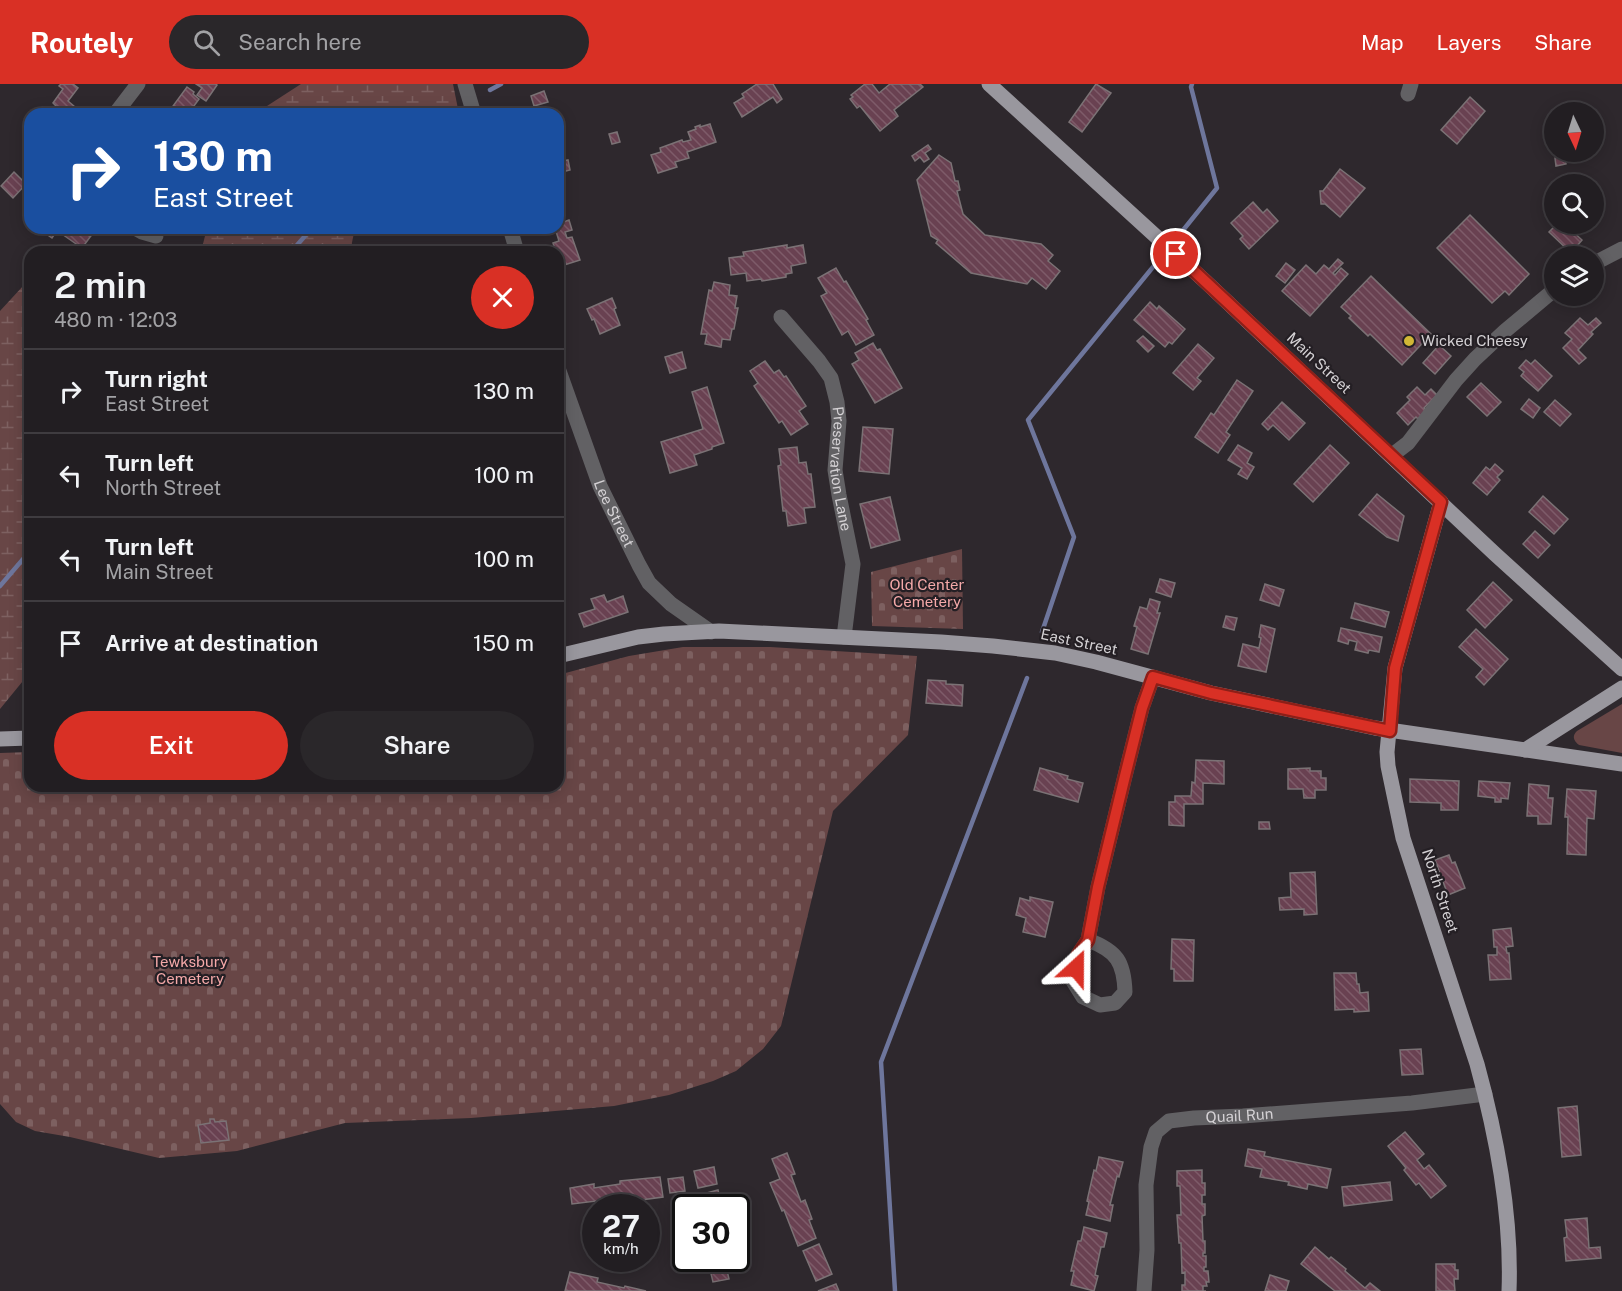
<!DOCTYPE html>
<html lang="en">
<head>
<meta charset="utf-8">
<style>
	:root { --surface:#221e22; --page:#2a272a; --text:#f1f3f6; --muted:#a2a2a5; --line:#3f3c40; --accent:#d93025 }
	body { margin:0; font-family:"Public Sans",sans-serif; background:var(--page); color:var(--text); height:100vh; display:flex; flex-direction:column; font-size:22px; white-space:nowrap }
	* { box-sizing:border-box; margin:0 }
	p { font-size:20px; color:var(--muted) }
	.icon { flex:none; width:33px; height:33px; fill:none; stroke:currentColor; stroke-width:2; stroke-linecap:round; stroke-linejoin:round }
	.map { position:relative; flex:1; overflow:hidden }
	.sheet { position:absolute; left:24px; top:162px; width:540px; height:546px; display:flex; flex-direction:column; background:var(--surface); border-radius:18px; box-shadow:0 3px 15px #0003,0 0 0 2px var(--line) }
	.sheet>* { flex:none }
	.guide { position:absolute; left:24px; top:24px; width:540px; height:126px; border-radius:18px; box-shadow:0 3px 15px #0003,0 0 0 2px var(--line); background:#1a4fa0; color:#fff; overflow:hidden }
	.needle { width:39px; rotate:176deg }
	.buttons { position:absolute; left:1544px; top:18px; display:grid; gap:12px }
	.buttons a { display:grid; place-items:center; width:60px; height:60px; border-radius:50%; background:var(--surface); box-shadow:0 3px 15px #0003,0 0 0 2px var(--line); font-size:30px }
	.speed { position:absolute; left:582px; top:1110px; display:flex; gap:12px; font-size:30px; font-weight:700; text-align:center }
	.speed>* { display:grid; place-content:center; width:78px; height:78px; border-radius:50%; background:var(--surface); box-shadow:0 3px 15px #0003,0 0 0 2px var(--line); line-height:1 }
	.speed small { font-size:15px; font-weight:400 }
	.speed .limit { border:3px solid #111; border-radius:9px; background:#fff; color:#111 }
	.pin { position:absolute; display:grid; place-items:center; width:51px; height:51px; color:#fff; margin:-26px; border:3px solid #fff; border-radius:50%; box-shadow:0 2px 6px #0007 }
	.me { position:absolute; width:66px; margin:-33px; rotate:24deg; stroke-linejoin:round; filter:drop-shadow(0 0 4px #0008) }
	.turn { display:flex; align-items:center; gap:21px; height:126px; padding:0 30px; font-size:27px }
	.turn .icon { width:78px; height:78px; stroke-width:2.5 }
	.turn b { display:block; font-size:42px; line-height:51px }
	.round { display:grid; place-items:center; flex:none; width:63px; height:63px; border-radius:32px; background:var(--page) }
	.headline { display:flex; align-items:center; justify-content:space-between; height:102px; padding:0 30px }
	h1 { font-size:36px; font-weight:600; line-height:45px }
	.button { display:flex; gap:12px; margin-top:auto; padding:12px 30px }
	.button a { flex:1; height:69px; border-radius:36px; background:var(--accent); color:#fff; font-size:24px; font-weight:600; line-height:69px; text-align:center }
	.button a+a { background:var(--page); color:var(--text) }
	ul { padding:0; list-style:none }
	li { display:flex; align-items:center; gap:18px; height:84px; padding:0 30px; border-top:2px solid var(--line) }
	li div { flex:1 }
	li b { display:block; font-size:22px }
	li em { font-style:normal }
	header { display:flex; align-items:center; gap:36px; box-sizing:border-box; height:84px; padding:0 30px; background:var(--accent); color:#fff }
	header strong { font-size:28px }
	nav { display:flex; gap:33px; margin-inline-start:auto; font-size:21px }
	.search { width:420px; height:54px; background:var(--page); display:flex; align-items:center; gap:15px; box-sizing:border-box; padding:0 21px; border-radius:33px; color:var(--muted); font-size:22px }
	.map>svg:first-child { display:block }
</style>
</head>
<body>
<header>
<strong>Routely</strong>
<div class="search"><svg class="icon" aria-label="search" viewBox="0 0 24 24"><circle cx="10" cy="10" r="6"/><path d="M15 15l6 6"/></svg>Search here</div>
<nav><a>Map</a><a>Layers</a><a>Share</a></nav>
</header>
<div class="map">
<svg width="1622" height="1207" viewBox="0 0 1622 1207">
	<defs>
		<pattern id="wetland-marsh" width="20" height="14" patternUnits="userSpaceOnUse" patternTransform="scale(1.5)"><rect width="20" height="14" fill="#684646"/><path d="M1 5h8M5 5V1M11 12h8M15 12V8" fill="none" stroke="#7d6060"/></pattern>
		<pattern id="cemetery-stones" width="16" height="16" patternUnits="userSpaceOnUse" patternTransform="scale(1.5)"><rect width="16" height="16" fill="#684646"/><path d="M2 7V4a2 2 0 0 1 4 0v3zM10 15v-3a2 2 0 0 1 4 0v3z" fill="#7d6060"/></pattern>
		<pattern id="building-back-hatch" width="6" height="6" patternUnits="userSpaceOnUse" patternTransform="scale(1.5)"><rect width="6" height="6" fill="#694151"/><path d="M-1 5l2 2M0 0l6 6M5-1l2 2" fill="none" stroke="#7e5b69"/></pattern>
	</defs>
	<rect width="100%" height="100%" fill="#2e282d"/>
	<g fill="url(#wetland-marsh)">
		<path d="M301 0H453L459 30H262L267 22Z"/>
		<path d="M207 144H355L350 168H201Z"/>
		<path d="M23 202C25 207 29 212 30 216 33 228 25 241 30 252V583L27 592 0 625V227Z"/>
	</g>
	<g fill="url(#cemetery-stones)">
		<path d="M962 465 963 545 872 542 871 488Z"/>
		<path d="M683 563H770L917 572 908 651 833 727 781 942 763 965 736 987 713 997 669 1011 614 1022 471 1034 345 1039 237 1067 159 1074 70 1053 35 1047 16 1038 0 1020V669L30 668V702H558V591L629 572Z"/>
	</g>
	<path fill="#684646" d="M1622 620V669L1579 661C1573 656 1572 652 1577 647Z"/>
	<g fill="none" stroke-linecap="round" stroke-linejoin="round">
		<g stroke="#6e769c" stroke-width="4.5">
			<path d="M490 6 501 0"/>
			<path d="M1180 150 1217 104 1191 3 1192 0"/>
			<path d="M291 168 312 144"/>
			<path d="M0 502 30 467"/>
			<path d="M1042 548 1074 453 1028 336 1153 183"/>
			<path d="M895 1207 881 978 1027 594"/>
		</g>
	</g>
	<g fill="url(#building-back-hatch)" stroke="#7b7275" stroke-width="1.5">
		<path d="M61 0H73L78 4 68 17 76 24 72 30H49L56 22 53 19 63 5 59 2Z"/>
		<path d="M196 0H216L217 1 206 17 197 11 202 4Z"/>
		<path d="M757 0H773L782 15 777 19 773 13 742 33 734 19 744 13 742 10Z"/>
		<path d="M865 0H872L879 9 890 0H920L923 3 894 26 898 32 880 47 860 22 857 24 850 15 853 13 851 11Z"/>
		<path d="M1096 0 1111 9 1082 48 1069 38Z"/>
		<path d="M187 3 194 8 193 10 199 15 188 30 182 25 180 27 173 22Z"/>
		<path d="M544 7 548 18 534 22 531 12Z"/>
		<path d="M1470 13 1485 27 1457 60 1441 46Z"/>
		<path d="M710 40 716 58 687 68 689 74 675 78 677 83 658 89 651 71 661 68 660 64 682 56 683 58 691 56 688 48 696 45 695 43 700 41V43Z"/>
		<path d="M617 48 620 58 612 60 609 50Z"/>
		<path d="M928 61 931 65 925 69 929 75 924 78 920 73 915 77 912 72Z"/>
		<path d="M939 71 951 79 955 97H958L960 106 957 107 963 130 985 151 1041 160 1053 171 1048 177 1060 187 1046 205 1032 194 1027 200 971 189 936 159 938 156 931 152 917 96Z"/>
		<path d="M1565 72 1566 80 1556 82 1555 74Z"/>
		<path d="M568 76 570 86 558 89V78Z"/>
		<path d="M1340 85 1365 104 1340 133 1325 120H1321L1320 107H1323Z"/>
		<path d="M14 88 26 100 13 114 1 102Z"/>
		<path d="M1253 118 1263 129 1267 125 1278 137 1249 165 1240 155 1243 152 1231 139Z"/>
		<path d="M1470 131 1529 190 1509 211 1505 207 1492 219 1437 164Z"/>
		<path d="M569 136 572 146 565 148 567 154 572 153 580 176 561 182 558 168H556L553 159 559 157 555 144H558V140Z"/>
		<path d="M1557 140H1575L1570 145 1582 156 1571 169 1549 148Z"/>
		<path d="M49 144H87L93 149 82 164 59 148 58 150 56 148 52 154 45 149Z"/>
		<path d="M787 161V164L803 161 806 179 791 182 792 189 786 190V193L762 197 761 195 747 197 746 189 731 191 729 174 744 172 743 168Z"/>
		<path d="M1338 175 1343 179 1333 189 1335 191 1341 184 1348 190 1310 232 1282 207 1306 181 1316 190 1324 181 1329 185Z"/>
		<path d="M1286 179 1295 186 1285 199 1276 192Z"/>
		<path d="M836 184 844 198 846 197 868 235 866 236 874 251 856 261 848 247 842 251 821 212 827 209 818 194Z"/>
		<path d="M1371 192 1431 250 1402 281 1370 250 1368 252 1349 234 1351 232 1341 223Z"/>
		<path d="M714 198 730 201 729 211 737 212 735 224H738L734 245H732L730 256 722 255 721 263 705 260 707 250H701L709 206 712 207Z"/>
		<path d="M612 214 616 224 614 225 620 241 600 250 594 235 592 236 587 225Z"/>
		<path d="M1150 218 1157 225 1159 222 1185 245 1172 260 1169 258 1165 263 1134 236Z"/>
		<path d="M1580 234 1588 241 1596 234 1601 239 1591 248 1593 250 1578 266 1586 274 1579 280 1563 264 1572 255 1565 249Z"/>
		<path d="M1143 252 1154 262 1148 268 1137 257Z"/>
		<path d="M873 259 877 266 880 265 902 304 875 319 852 280 859 276 855 269Z"/>
		<path d="M1198 260 1214 274 1197 294 1201 297 1193 306 1173 289Z"/>
		<path d="M1439 261 1451 272 1435 290 1423 279Z"/>
		<path d="M682 268 686 284 670 289 665 273Z"/>
		<path d="M1526 276 1531 280 1535 276 1552 292 1538 307 1521 292 1524 288 1519 284Z"/>
		<path d="M765 277 774 289 779 286 784 293 786 292 806 322 799 327 808 340 791 351 782 337 779 339 754 302 758 299 750 287Z"/>
		<path d="M1237 296 1253 307 1226 348 1230 351 1218 369 1195 353 1211 329 1214 331Z"/>
		<path d="M1481 299 1501 318 1487 332 1467 313Z"/>
		<path d="M707 303 724 359 712 363V365L694 371 697 381 670 389 661 358 703 345 692 308Z"/>
		<path d="M1417 303 1425 311 1431 305 1437 311 1424 324 1426 326 1418 335 1416 333 1408 341 1397 329 1410 316 1407 313Z"/>
		<path d="M1529 315 1540 324 1533 334 1521 325Z"/>
		<path d="M1555 316 1571 330 1560 342 1544 328Z"/>
		<path d="M1282 318 1305 339 1289 356 1273 341 1268 346 1262 340Z"/>
		<path d="M863 343 893 345 889 390 859 387Z"/>
		<path d="M1238 361 1252 369 1247 379 1254 383 1247 395 1238 390 1242 384 1228 376Z"/>
		<path d="M1330 361 1349 379 1313 418 1294 400Z"/>
		<path d="M797 363 799 379 806 378 808 390H811L815 423 804 424 806 439 788 442 786 427H783L778 382 781 381 779 365Z"/>
		<path d="M1495 380 1503 387 1497 393 1500 396 1487 411 1473 399 1486 383 1490 386Z"/>
		<path d="M558 397 564 413 561 414 563 421 558 422Z"/>
		<path d="M1377 410 1404 432 1398 457 1387 453 1359 431Z"/>
		<path d="M1543 412 1568 435 1554 450 1529 428Z"/>
		<path d="M890 413 900 456 871 464 860 420Z"/>
		<path d="M1535 447 1550 461 1538 474 1523 460Z"/>
		<path d="M1160 495 1175 499 1171 513 1156 508Z"/>
		<path d="M1493 498 1512 516 1485 544 1467 526Z"/>
		<path d="M1265 500 1284 506 1279 522 1260 516Z"/>
		<path d="M604 511 607 518 623 512 628 528 584 543 579 530 595 525 591 515Z"/>
		<path d="M1150 515 1160 518 1157 529H1160L1148 570 1131 565 1137 543 1134 542 1140 523 1147 525Z"/>
		<path d="M1355 519 1389 528 1385 543 1351 534Z"/>
		<path d="M1226 532 1237 534 1234 546 1223 543Z"/>
		<path d="M1261 541 1275 545 1266 588 1238 582 1243 560 1259 564 1261 554 1259 553Z"/>
		<path d="M1341 544 1382 553 1379 568 1369 566 1368 569 1355 566 1357 558 1349 556 1348 560 1338 557Z"/>
		<path d="M1476 545 1508 575 1484 601 1476 593 1483 585 1459 563Z"/>
		<path d="M928 596 946 597V600L963 601 962 622 926 619Z"/>
		<path d="M1196 676 1224 677V700L1203 699V720H1184V742L1169 741V718H1175V712H1191L1192 698 1195 699Z"/>
		<path d="M1040 684 1068 692 1067 695 1083 699 1078 718 1034 706Z"/>
		<path d="M1310 684V687H1321V694H1326V706H1315V714H1304L1303 705H1288V685Z"/>
		<path d="M1410 695 1459 697 1458 726H1441V719L1410 718Z"/>
		<path d="M1479 697 1510 699 1508 715 1501 714V718H1495V714L1478 712Z"/>
		<path d="M1529 700 1549 702 1548 714H1553L1551 740H1538V732H1527Z"/>
		<path d="M1567 705 1596 707 1594 735 1587 734 1586 771 1567 770 1568 733H1565Z"/>
		<path d="M1259 738H1269L1270 745H1259Z"/>
		<path d="M1449 771 1452 779 1455 778 1465 804 1448 811 1435 776Z"/>
		<path d="M1315 788 1317 830 1304 831V825L1280 826 1279 814 1291 813 1290 789Z"/>
		<path d="M1030 813 1053 818 1045 853 1023 848 1026 834 1016 831 1020 814 1030 817Z"/>
		<path d="M1511 844 1513 862 1506 863 1507 869H1509L1511 895 1490 896 1488 871H1497V863H1494L1493 846Z"/>
		<path d="M1172 855 1194 856 1193 897H1174V885H1171Z"/>
		<path d="M1334 889H1356L1357 900H1359L1360 909 1368 908 1369 927 1354 928V925L1335 926Z"/>
		<path d="M1421 965 1423 990 1402 991 1400 966Z"/>
		<path d="M1577 1022 1581 1071 1562 1073 1558 1024Z"/>
		<path d="M210 1035H214L215 1038 226 1037 229 1056 201 1059 198 1041 210 1039Z"/>
		<path d="M1405 1048 1424 1070 1417 1076 1424 1085 1429 1081 1446 1102 1431 1114 1419 1099 1416 1101 1404 1086 1406 1084 1388 1062Z"/>
		<path d="M1248 1065 1265 1068 1264 1072 1331 1085 1327 1104 1308 1100 1307 1105 1288 1101 1289 1098 1260 1093 1262 1085 1245 1082Z"/>
		<path d="M787 1069 795 1090 791 1091 801 1118 805 1116 812 1135 809 1136 816 1154 798 1162 784 1126 782 1127 770 1099 780 1095 772 1075Z"/>
		<path d="M1099 1073 1123 1078 1119 1093 1117 1092 1110 1121H1113L1110 1137 1086 1131 1089 1118 1087 1117 1094 1086 1096 1087Z"/>
		<path d="M714 1083 717 1100 698 1104 694 1087Z"/>
		<path d="M1202 1086V1099H1205V1111H1202V1120H1205V1131L1202 1132 1203 1157H1205V1169H1203V1172H1206V1183H1204V1187H1208L1209 1198H1206L1207 1202H1203V1207H1206H1182V1201H1185V1188L1182 1189 1181 1159H1179L1177 1131H1181L1180 1102H1177V1087Z"/>
		<path d="M660 1093 663 1113 626 1118V1121L611 1124H596V1117L572 1120 570 1104 594 1100V1104L620 1100V1097Z"/>
		<path d="M683 1093 685 1107 670 1109 668 1095Z"/>
		<path d="M1390 1098 1392 1116 1344 1122 1342 1103Z"/>
		<path d="M718 1106 722 1124H702L699 1111Z"/>
		<path d="M1587 1134 1589 1164 1600 1163 1601 1174 1566 1177 1564 1154 1567 1153 1565 1136Z"/>
		<path d="M1084 1143 1107 1149 1104 1163H1101L1095 1191 1098 1192 1094 1207 1071 1201 1074 1187H1071L1078 1157H1081Z"/>
		<path d="M819 1160 832 1190 816 1197 803 1167Z"/>
		<path d="M1315 1163 1329 1175 1331 1173 1346 1185 1345 1187 1365 1204 1370 1199 1380 1207H1335L1301 1180Z"/>
		<path d="M714 1174H724L729 1195 713 1198 708 1177Z"/>
		<path d="M1436 1180H1455V1186H1458V1195H1454L1455 1207H1436Z"/>
		<path d="M570 1188 598 1194 597 1198 624 1204 625 1202 646 1207H565Z"/>
		<path d="M1270 1191 1289 1197 1286 1207H1265Z"/>
		<path d="M836 1200 839 1207H818Z"/>
	</g>
	<g fill="none" stroke-linecap="round" stroke-linejoin="round">
		<g stroke="#626164" stroke-width="15">
			<path d="M465 0 474 30"/>
			<path d="M1408 10 1411 0"/>
			<path d="M115 30 138 0"/>
			<path d="M135 144 142 148 156 152"/>
			<path d="M510 144 517 168"/>
			<path d="M1593 180 1622 165"/>
			<path id="s1" d="M781 233 819 277 831 294 837 318 839 337 835 386 839 411 853 480 844 553"/>
			<path id="s2" d="M558 284 600 402 639 481 649 499 671 520 711 548"/>
			<path d="M1391 372 1408 359 1456 296 1475 275 1505 247 1554 206"/>
			<path d="M1088 856C1117 867 1124 878 1125 908L1115 919 1100 921 1083 913 1073 897 1078 871 1088 856 1098 803 1124 696 1142 624 1153 593"/>
			<path id="s3" d="M1144 1207 1147 1166 1146 1101 1151 1063 1156 1048 1169 1037 1194 1034 1243 1032 1412 1019 1485 1010"/>
		</g>
		<g stroke="#99979e" stroke-width="15">
			<path d="M989 0 1206 198 1495 470 1622 585"/>
			<path d="M1441 418 1395 584 1387 668 1388 682 1403 754 1477 980C1497 1053 1512 1131 1509 1207"/>
			<path d="M558 572 638 553 664 550 719 547 941 558 993 562 1055 569 1096 578 1211 609 1375 644 1622 680"/>
			<path d="M0 655 30 654"/>
			<path d="M1525 666 1622 604"/>
		</g>
	</g>
	<g fill="none" stroke-linecap="round" stroke-linejoin="round">
		<g stroke="#8d1f18" stroke-width="15">
			<path id="route" d="M1076 884 1078 871 1088 856 1098 803 1124 696 1142 624 1153 593 1211 609 1390 647 1395 584 1441 418 1176 170"/>
		</g>
		<use href="#route" stroke="#d93025" stroke-width="10"/>
	</g>
	<circle fill="#d1b736" stroke="#241f24" stroke-width="2" cx="1409" cy="257" r="6"/>
	<g text-anchor="middle" stroke-width="4.5" stroke-linejoin="round" paint-order="stroke">
		<g font-size="15" fill="#d4d1d4" stroke="#241f24" text-anchor="start">
			<text x="1421" y="262">Wicked Cheesy</text>
		</g>
		<g font-size="15" fill="#d4d1d4" stroke="#241f24">
			<text transform="translate(1319 279) rotate(43)" y="5">Main Street</text>
			<text dy="5" stroke="none"><textPath href="#s1" startOffset="171">Preservation Lane</textPath></text>
			<text dy="5" stroke="none"><textPath href="#s2" startOffset="156">Lee Street</textPath></text>
			<text transform="translate(1079 558) rotate(12)" y="5">East Street</text>
			<text transform="translate(1440 807) rotate(72)" y="5">North Street</text>
			<text dy="5" stroke="none"><textPath href="#s3" startOffset="248">Quail Run</textPath></text>
		</g>
		<g font-size="15" fill="#f5a9a9" stroke="#241f24">
			<text x="927" y="506">Old Center<tspan x="927" dy="17">Cemetery</tspan></text>
			<text x="190" y="883">Tewksbury<tspan x="190" dy="17">Cemetery</tspan></text>
		</g>
	</g>
</svg>
<div class="buttons">
<a><svg class="needle" viewBox="-14 -14 28 28"><path d="M0-13l5 13h-10z" fill="#e53935"/><path d="M0 13l5-13h-10z" fill="#a2a2a5"/></svg></a>
<a><svg class="icon" aria-label="search" viewBox="0 0 24 24"><circle cx="10" cy="10" r="6"/><path d="M15 15l6 6"/></svg></a>
<a><svg class="icon" aria-label="layers" viewBox="0 0 24 24"><path d="M12 4l9 5-9 5-9-5zM3 14l9 5 9-5"/></svg></a>
</div>
<div class="speed"><div>27<small>km/h</small></div><div class="limit">30</div></div>
<div class="pin" style="left:1176px;top:170px;background:#d93025"><svg class="icon" aria-label="arrive" viewBox="0 0 24 24"><path d="M6 21V4h12l-3 4 3 4H6"/></svg></div>
<svg class="me" style="left:1076px;top:884px" viewBox="-20 -20 40 40"><path d="M0-17L14 15 0 8-14 15z" fill="#d93025" stroke="#fff" stroke-width="4"/></svg>
<div class="guide">
<div class="turn"><svg class="icon" aria-label="right" viewBox="0 0 24 24"><path d="M7 20v-9h11M14 6l5 5-5 5"/></svg><div><b>130 m</b>East Street</div></div>
</div>
<section class="sheet">
<div class="headline"><div><h1>2 min</h1><p>480 m · 12:03</p></div><a class="round" style="background:#d93025;color:#fff"><svg class="icon" aria-label="close" viewBox="0 0 24 24"><path d="M6 6l12 12M18 6L6 18"/></svg></a></div>
<ul>
<li><svg class="icon" aria-label="right" viewBox="0 0 24 24"><path d="M7 20v-9h11M14 6l5 5-5 5"/></svg><div><b>Turn right</b><p>East Street</p></div><em>130 m</em></li>
<li><svg class="icon" aria-label="left" viewBox="0 0 24 24"><path d="M17 20v-9H6M10 6l-5 5 5 5"/></svg><div><b>Turn left</b><p>North Street</p></div><em>100 m</em></li>
<li><svg class="icon" aria-label="left" viewBox="0 0 24 24"><path d="M17 20v-9H6M10 6l-5 5 5 5"/></svg><div><b>Turn left</b><p>Main Street</p></div><em>100 m</em></li>
<li><svg class="icon" aria-label="arrive" viewBox="0 0 24 24"><path d="M6 21V4h12l-3 4 3 4H6"/></svg><div><b>Arrive at destination</b></div><em>150 m</em></li>
</ul>
<div class="button"><a>Exit</a><a>Share</a></div>
</section>
</div>
</body>
</html>
